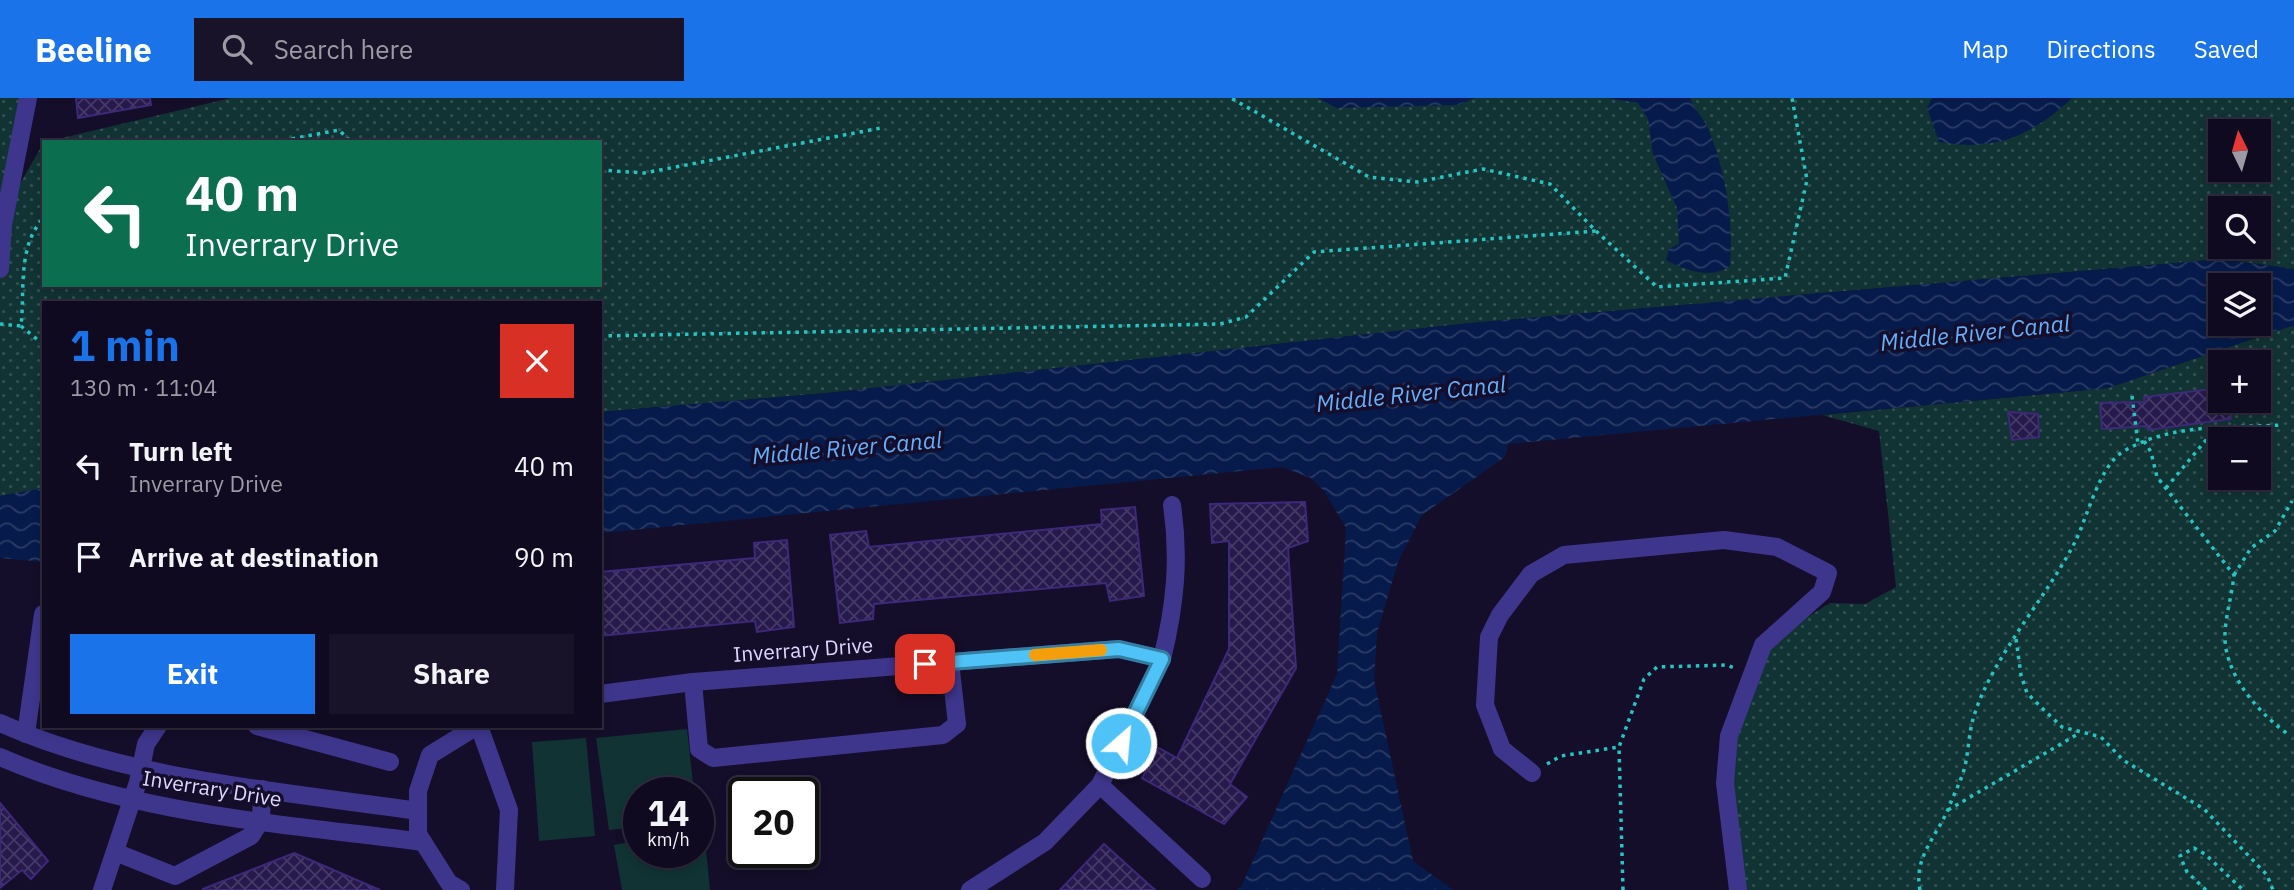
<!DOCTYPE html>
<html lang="en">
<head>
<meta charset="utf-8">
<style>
	:root { --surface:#0f0a20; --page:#181329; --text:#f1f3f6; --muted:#9b9aa5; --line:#2f2b3e; --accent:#1a73e8 }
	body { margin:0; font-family:"IBM Plex Sans",sans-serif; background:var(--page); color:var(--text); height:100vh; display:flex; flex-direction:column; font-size:26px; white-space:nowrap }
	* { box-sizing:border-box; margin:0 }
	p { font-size:23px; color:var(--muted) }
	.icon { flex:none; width:38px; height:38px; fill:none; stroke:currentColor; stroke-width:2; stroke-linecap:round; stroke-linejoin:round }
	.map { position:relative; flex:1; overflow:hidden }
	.drawer { position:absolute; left:42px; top:203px; width:560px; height:427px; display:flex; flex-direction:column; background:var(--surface); border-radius:0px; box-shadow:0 4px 10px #0003,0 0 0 2px var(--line) }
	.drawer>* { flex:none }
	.top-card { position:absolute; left:42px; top:42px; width:560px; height:147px; border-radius:0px; box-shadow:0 4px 10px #0003,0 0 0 2px var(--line); background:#0b6e4f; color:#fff; overflow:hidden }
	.needle { width:46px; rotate:355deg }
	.controls { position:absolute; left:2208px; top:21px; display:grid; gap:14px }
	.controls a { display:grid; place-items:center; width:63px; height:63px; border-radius:0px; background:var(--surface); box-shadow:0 4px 10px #0003,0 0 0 2px var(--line); font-size:35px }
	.speed { position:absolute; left:623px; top:679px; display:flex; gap:14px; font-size:35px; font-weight:700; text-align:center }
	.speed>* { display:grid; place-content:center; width:91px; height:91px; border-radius:50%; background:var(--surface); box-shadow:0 4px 10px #0003,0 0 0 2px var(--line); line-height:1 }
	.speed small { font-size:18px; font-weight:400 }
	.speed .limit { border:4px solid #111; border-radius:10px; background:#fff; color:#111 }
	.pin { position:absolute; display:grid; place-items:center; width:60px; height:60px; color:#fff; margin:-30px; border-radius:14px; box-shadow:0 4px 10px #0006 }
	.me { position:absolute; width:77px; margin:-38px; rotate:27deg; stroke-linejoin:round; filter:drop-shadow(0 0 5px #0008) }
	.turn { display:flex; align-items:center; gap:24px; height:147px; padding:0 28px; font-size:32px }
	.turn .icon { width:91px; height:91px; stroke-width:2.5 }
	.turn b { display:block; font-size:49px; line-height:60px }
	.round { display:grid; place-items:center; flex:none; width:74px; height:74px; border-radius:0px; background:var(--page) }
	.overview { display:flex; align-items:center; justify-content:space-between; height:119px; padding:0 28px }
	h1 { font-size:42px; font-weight:700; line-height:52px; color:var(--accent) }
	.button { display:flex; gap:14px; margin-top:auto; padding:14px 28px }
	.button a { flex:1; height:80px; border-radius:0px; background:var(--accent); color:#fff; font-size:28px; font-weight:700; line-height:80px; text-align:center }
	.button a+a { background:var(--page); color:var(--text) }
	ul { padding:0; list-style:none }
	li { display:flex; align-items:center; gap:21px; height:91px; padding:0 28px }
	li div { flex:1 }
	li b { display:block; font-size:26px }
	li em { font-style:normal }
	header { display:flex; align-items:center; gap:42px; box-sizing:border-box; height:98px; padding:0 35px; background:var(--accent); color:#fff }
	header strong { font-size:33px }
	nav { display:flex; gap:38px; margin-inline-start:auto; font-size:24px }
	.search { width:490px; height:63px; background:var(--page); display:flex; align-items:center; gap:18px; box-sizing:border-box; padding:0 24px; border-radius:0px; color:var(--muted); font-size:26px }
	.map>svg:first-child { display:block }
</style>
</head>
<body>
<header>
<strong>Beeline</strong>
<div class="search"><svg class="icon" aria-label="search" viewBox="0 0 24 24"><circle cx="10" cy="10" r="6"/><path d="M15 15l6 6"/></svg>Search here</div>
<nav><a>Map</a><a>Directions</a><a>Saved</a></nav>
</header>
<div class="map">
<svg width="2294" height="792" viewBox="0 0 2294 792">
	<defs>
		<pattern id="grass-dots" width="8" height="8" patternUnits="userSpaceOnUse" patternTransform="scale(1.75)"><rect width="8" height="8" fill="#113334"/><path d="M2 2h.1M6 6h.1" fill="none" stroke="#335052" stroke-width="1.8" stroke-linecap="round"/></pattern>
		<pattern id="water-waves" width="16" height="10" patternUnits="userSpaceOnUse" patternTransform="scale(1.75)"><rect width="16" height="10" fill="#061b4b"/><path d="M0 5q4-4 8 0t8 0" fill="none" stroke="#2a3b66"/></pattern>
		<pattern id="building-cross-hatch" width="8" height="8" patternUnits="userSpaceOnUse" patternTransform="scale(1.75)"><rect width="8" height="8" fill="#26194c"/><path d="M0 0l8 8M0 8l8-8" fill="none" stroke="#453a67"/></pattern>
	</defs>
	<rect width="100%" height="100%" fill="#140e2a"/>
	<g fill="url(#grass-dots)" fill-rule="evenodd">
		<path d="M0 0H28L6 110 44 44V187H600V44H45L231 0H2294V171L2222 161 1471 225 827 295 600 314V205H44V390L0 398ZM2221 33H2259V72H2221ZM2221 110H2259V149H2221Z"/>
		<path d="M2294 227V792H1738L1725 685 1763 547 1830 505 1865 506 1896 489 1879 333 1822 317 2108 290ZM2221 264H2259V303H2221ZM2221 341H2259V380H2221Z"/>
	</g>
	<g fill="#113334">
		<path d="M687 631 694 695H639V729L609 732 596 640Z"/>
		<path d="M586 640 595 738 539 743 532 644Z"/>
		<path d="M704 731 710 792H622L614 747 639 742V754H698V732Z"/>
	</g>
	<g fill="url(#water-waves)" fill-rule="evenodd">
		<path d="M1317 0H1475L1458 7 1337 10Z"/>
		<path d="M1607 0H1690C1693 10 1702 18 1707 28 1725 69 1734 124 1730 168 1712 182 1684 172 1666 162L1669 151 1679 146 1677 110 1653 56 1648 21 1638 5Z"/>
		<path d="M1932 0H2072C2031 38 1996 54 1939 44L1927 10Z"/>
		<path d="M2222 161 2294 171V227L2108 290 1508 346 1505 359 1422 417 1398 464 1377 535 1374 582 1413 763 1453 792H1236L1241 789 1337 576 1346 430 1324 393 1311 380 1282 369 600 435V314L827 295 1471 225ZM2221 187H2259V226H2221Z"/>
		<path d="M44 390V464L0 460V398Z"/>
	</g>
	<g fill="url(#building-cross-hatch)" stroke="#3d297a" stroke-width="2">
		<path d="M76 0H150L151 7 78 20Z"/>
		<path d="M2221 290V303H2230L2231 321 2148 332 2147 328 2102 331 2100 305 2145 304 2144 299Z"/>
		<path d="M2008 314 2038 316 2039 339 2012 342Z"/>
		<path d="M1305 404 1308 443 1288 450 1296 570 1230 686 1247 699 1224 726 1142 680 1159 650 1177 660 1229 551V443L1212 445 1210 406Z"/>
		<path d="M1135 409 1144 498 1110 503 1106 485 874 506 873 521 840 525 830 437 866 433 869 449 1102 426 1101 412Z"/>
		<path d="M787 442 794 529 757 534 755 523 600 538V474L755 460 754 445Z"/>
		<path d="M0 705 48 763 31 781 22 772 0 790Z"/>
		<path d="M1104 746 1155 792H1060Z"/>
		<path d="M294 755 380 792H203V791Z"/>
	</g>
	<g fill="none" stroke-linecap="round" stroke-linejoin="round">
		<g stroke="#26c4c3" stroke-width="3.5" stroke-dasharray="3.5 5" stroke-linecap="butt">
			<path d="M275 44 339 32 351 44"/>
			<path d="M600 72 644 75 881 30"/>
			<path d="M1596 133 1657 189 1785 180 1807 82 1792 0"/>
			<path d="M0 226 21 228C25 193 17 147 44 120"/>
			<path d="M21 228 44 247"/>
			<path d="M600 238 1220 226 1246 219 1314 154 1596 133 1550 86 1483 71 1417 84 1369 79 1231 0"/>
			<path d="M2132 298 2138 346"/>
			<path d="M2144 343 2151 354 2157 379 2234 477C2232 498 2224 522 2225 543 2228 581 2260 616 2289 637"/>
			<path d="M2166 390 2216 330"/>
			<path d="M2234 477 2251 450 2275 433 2292 403"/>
			<path d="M2016 541 2021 577 2027 595 2044 612 2062 629 2101 639 2123 662 2204 711 2267 777 2273 792"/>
			<path d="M1547 666 1561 658 1619 649"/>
			<path d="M1948 712 2078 636"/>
			<path d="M1623 792 1619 649 1644 581 1657 569 1727 567 1737 571"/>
			<path d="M1920 792C1913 759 1938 737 1949 709 1953 698 1959 687 1963 675 1969 657 1968 636 1974 618 1992 559 2047 499 2075 444 2087 420 2099 370 2121 355 2168 325 2228 330 2281 327"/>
			<path d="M2206 792 2187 774 2180 758 2194 750 2205 756 2243 792"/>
		</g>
		<g stroke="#3e368c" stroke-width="18">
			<path d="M0 171 3 127 28 0"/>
			<path d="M1162 561C1175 508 1180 461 1172 407"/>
			<path d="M693 584 699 651 713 660 943 637 957 626 950 564"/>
			<path d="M600 596 693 584 1119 551 1162 561 1100 687 1045 744 970 792"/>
			<path d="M0 625C127 682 281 693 418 713"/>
			<path d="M257 628 390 664"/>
			<path d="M479 628 509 712 505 792"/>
			<path d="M26 636 43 516"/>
			<path d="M0 659C130 716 284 726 423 744"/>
			<path d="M1532 675 1502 651 1485 607 1489 539 1500 517 1531 476 1564 457 1724 442 1777 449 1828 475 1822 494 1763 547 1729 638 1725 685 1738 792"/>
			<path d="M1100 687 1202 781"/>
			<path d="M115 754 175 778 251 738 261 722 262 691"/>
			<path d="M102 792 138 684 146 646 158 628"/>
			<path d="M461 792 449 785 418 736V693L430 657 477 628"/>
		</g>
	</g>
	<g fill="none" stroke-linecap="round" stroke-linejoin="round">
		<g stroke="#337fa1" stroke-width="18">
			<path id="route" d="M925 566 1119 551 1162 561 1121 645"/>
		</g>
		<use href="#route" stroke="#4fc3f7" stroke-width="12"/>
		<path stroke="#f59e0b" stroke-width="12" d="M1035 557 1101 552"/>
	</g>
	<g text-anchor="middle" stroke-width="7" stroke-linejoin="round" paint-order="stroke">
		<g font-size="21" fill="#ded7ff" stroke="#140e2a">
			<text transform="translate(803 552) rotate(-4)" y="7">Inverrary Drive</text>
			<text transform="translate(212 691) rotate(9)" y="7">Inverrary Drive</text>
		</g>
		<g font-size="23" font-style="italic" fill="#65afff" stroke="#140e2a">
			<text transform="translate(1975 235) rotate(-6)" y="8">Middle River Canal</text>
			<text transform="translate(1411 296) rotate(-6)" y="8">Middle River Canal</text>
			<text transform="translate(847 350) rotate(-5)" y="8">Middle River Canal</text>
		</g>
	</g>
</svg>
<div class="controls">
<a><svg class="needle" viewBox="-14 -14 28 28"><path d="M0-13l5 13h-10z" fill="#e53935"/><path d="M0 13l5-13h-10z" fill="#9b9aa5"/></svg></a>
<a><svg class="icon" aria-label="search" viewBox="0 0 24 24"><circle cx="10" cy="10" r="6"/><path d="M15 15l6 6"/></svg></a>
<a><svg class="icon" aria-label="layers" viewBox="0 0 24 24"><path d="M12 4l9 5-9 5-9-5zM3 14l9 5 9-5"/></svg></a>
<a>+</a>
<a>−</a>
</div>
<div class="speed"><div>14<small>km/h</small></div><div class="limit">20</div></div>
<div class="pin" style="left:925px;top:566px;background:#d93025"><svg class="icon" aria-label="arrive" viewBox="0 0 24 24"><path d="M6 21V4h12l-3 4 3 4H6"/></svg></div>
<svg class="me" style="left:1121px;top:645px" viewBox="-20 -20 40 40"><circle r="17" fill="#4fc3f7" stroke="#fff" stroke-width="3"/><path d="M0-11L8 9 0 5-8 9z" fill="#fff"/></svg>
<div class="top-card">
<div class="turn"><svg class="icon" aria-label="left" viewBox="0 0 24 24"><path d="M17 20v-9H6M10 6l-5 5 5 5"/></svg><div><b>40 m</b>Inverrary Drive</div></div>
</div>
<section class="drawer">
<div class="overview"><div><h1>1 min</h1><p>130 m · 11:04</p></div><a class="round" style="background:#d93025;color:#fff"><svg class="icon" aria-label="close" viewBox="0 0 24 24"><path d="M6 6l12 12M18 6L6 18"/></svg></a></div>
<ul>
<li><svg class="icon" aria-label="left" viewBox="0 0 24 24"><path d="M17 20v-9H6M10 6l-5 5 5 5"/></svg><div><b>Turn left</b><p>Inverrary Drive</p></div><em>40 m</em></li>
<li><svg class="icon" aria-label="arrive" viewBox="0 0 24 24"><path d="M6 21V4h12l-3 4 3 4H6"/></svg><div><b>Arrive at destination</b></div><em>90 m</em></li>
</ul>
<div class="button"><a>Exit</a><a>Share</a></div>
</section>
</div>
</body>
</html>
